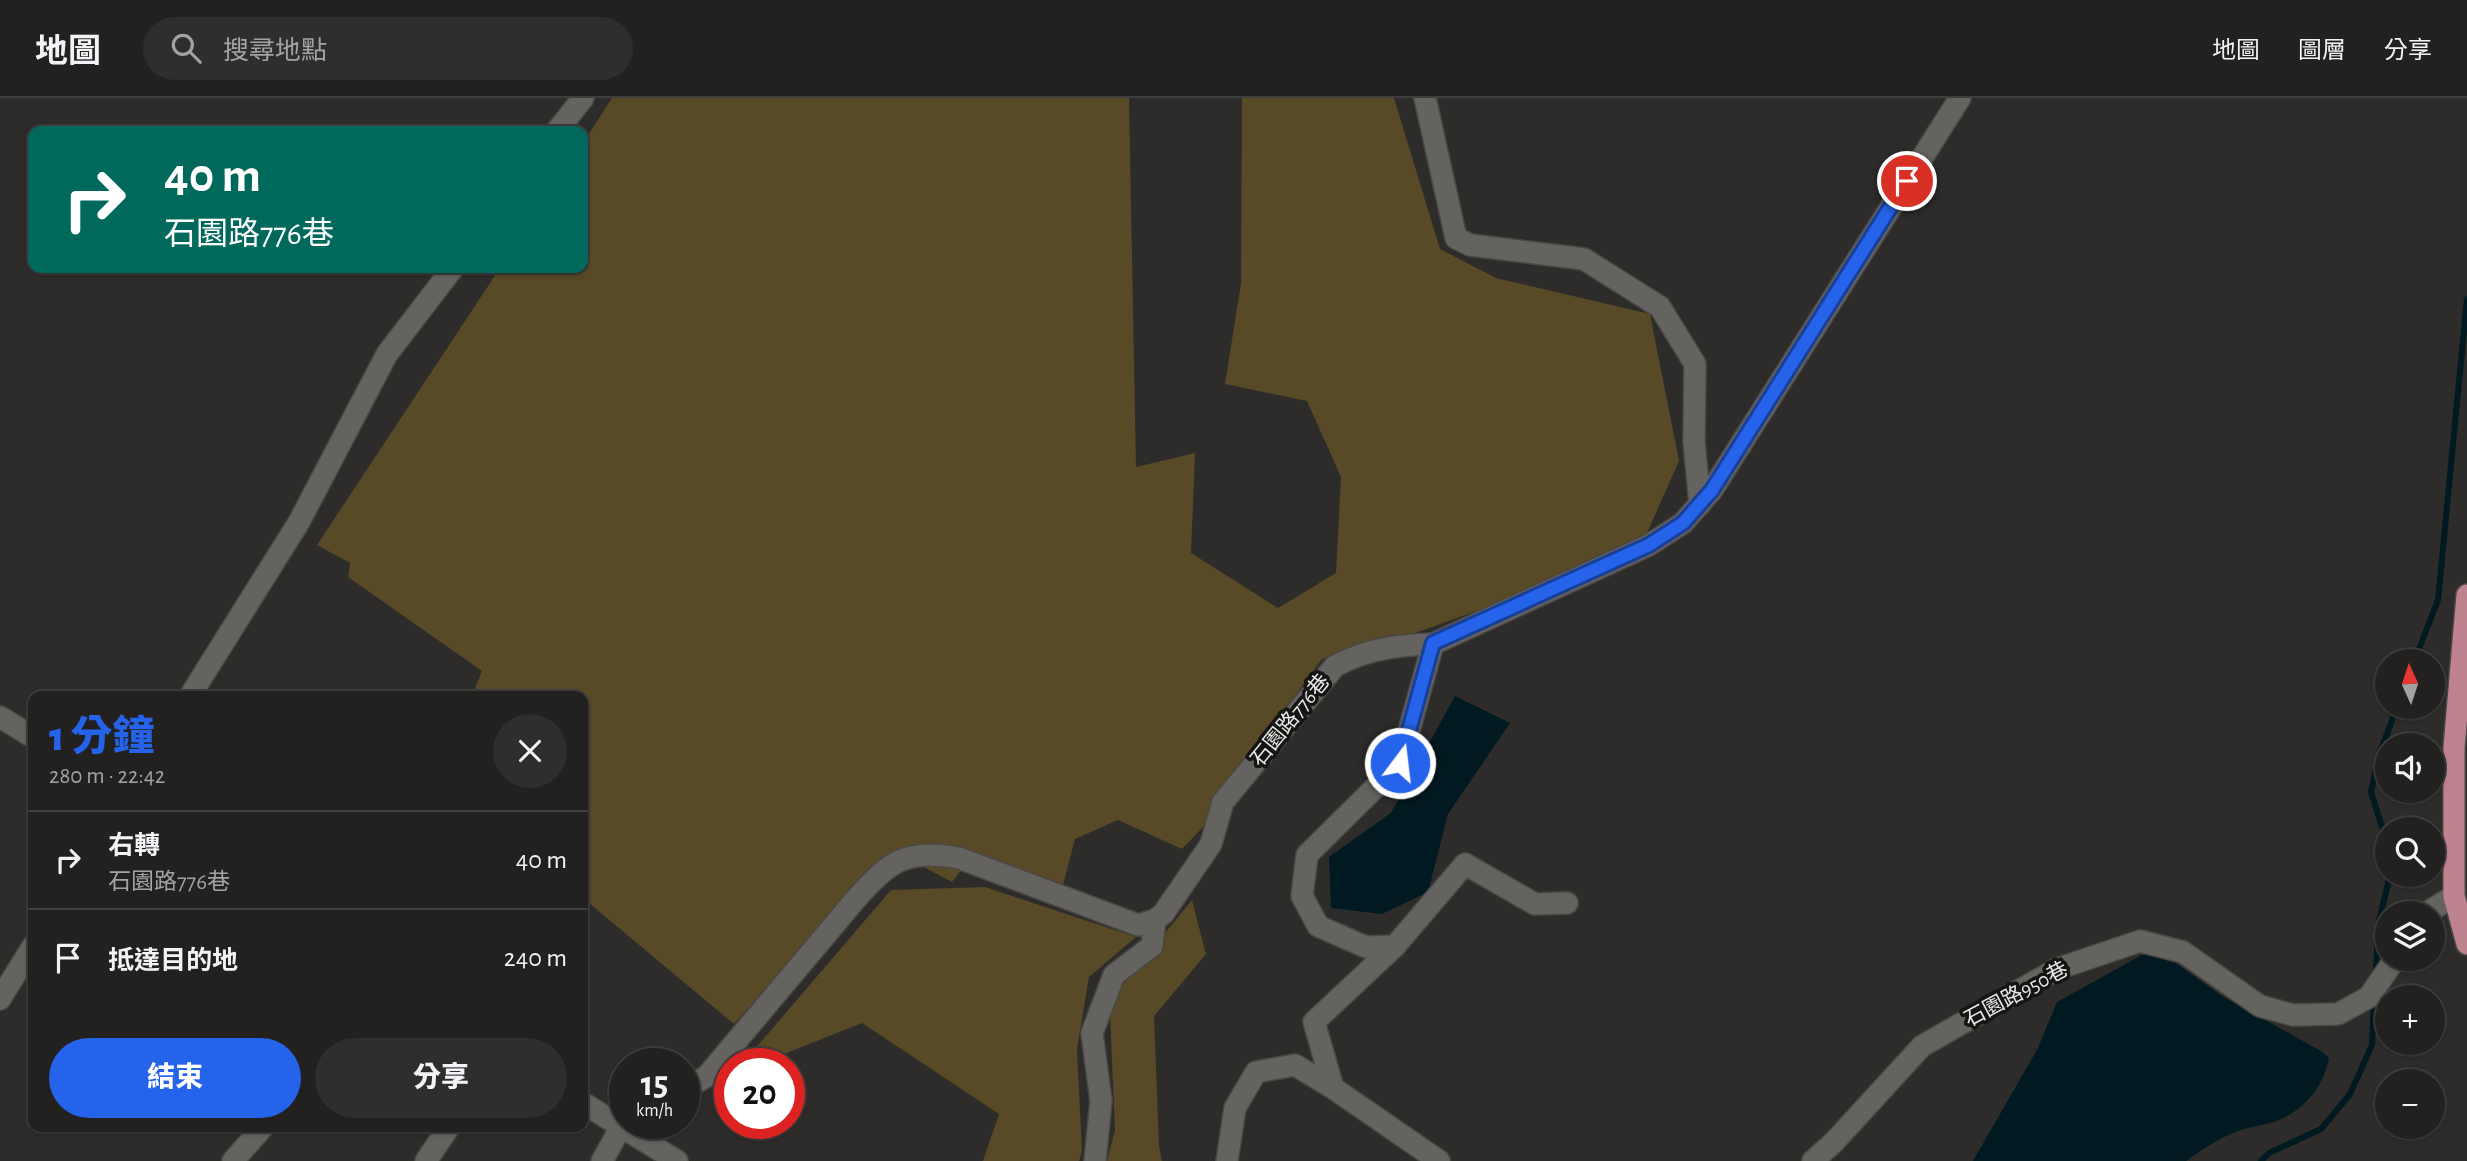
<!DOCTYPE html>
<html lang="zh-TW">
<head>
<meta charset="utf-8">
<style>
	:root { --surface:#222120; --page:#2e2e2d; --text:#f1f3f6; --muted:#a2a3a5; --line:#3f3e3e; --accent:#2563eb }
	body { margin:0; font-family:"Alegreya Sans","Noto Sans TC",sans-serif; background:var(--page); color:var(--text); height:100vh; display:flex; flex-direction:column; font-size:26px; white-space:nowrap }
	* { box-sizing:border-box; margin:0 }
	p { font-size:23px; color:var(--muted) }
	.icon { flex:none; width:38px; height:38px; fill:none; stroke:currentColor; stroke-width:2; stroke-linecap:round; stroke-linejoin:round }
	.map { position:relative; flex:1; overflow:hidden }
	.side { position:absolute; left:28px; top:593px; width:560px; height:441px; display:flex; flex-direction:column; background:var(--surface); border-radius:14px; box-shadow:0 2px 5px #0004,0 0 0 2px var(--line) }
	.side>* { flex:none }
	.hud { position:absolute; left:28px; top:28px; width:560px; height:147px; border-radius:14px; box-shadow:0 2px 5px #0004,0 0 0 2px var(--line); background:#00695c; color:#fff; overflow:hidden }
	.needle { width:46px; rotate:357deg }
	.tools { position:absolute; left:2375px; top:551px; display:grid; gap:14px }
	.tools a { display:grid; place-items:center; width:70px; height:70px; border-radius:50%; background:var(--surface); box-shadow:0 2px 5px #0004,0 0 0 2px var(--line); font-size:35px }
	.speed { position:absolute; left:609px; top:950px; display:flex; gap:14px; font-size:35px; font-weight:700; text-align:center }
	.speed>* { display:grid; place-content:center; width:91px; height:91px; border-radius:50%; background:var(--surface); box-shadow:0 2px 5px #0004,0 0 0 2px var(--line); line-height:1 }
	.speed small { font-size:18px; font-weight:400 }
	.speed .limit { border:10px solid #d22; background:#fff; color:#111 }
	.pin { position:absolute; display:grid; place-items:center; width:60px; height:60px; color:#fff; margin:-30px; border:4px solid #fff; border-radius:50%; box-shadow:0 2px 7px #0007 }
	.me { position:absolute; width:77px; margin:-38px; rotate:15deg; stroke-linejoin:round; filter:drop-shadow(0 0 5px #0008) }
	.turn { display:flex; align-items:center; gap:24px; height:147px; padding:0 21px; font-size:32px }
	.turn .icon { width:91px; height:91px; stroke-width:2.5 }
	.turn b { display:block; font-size:49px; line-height:60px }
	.round { display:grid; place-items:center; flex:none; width:74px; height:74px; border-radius:37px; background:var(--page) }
	.head { display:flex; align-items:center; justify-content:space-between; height:119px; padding:0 21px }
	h1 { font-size:42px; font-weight:800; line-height:52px; color:var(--accent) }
	.button { display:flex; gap:14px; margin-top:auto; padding:14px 21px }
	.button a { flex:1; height:80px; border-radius:42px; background:var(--accent); color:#fff; font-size:28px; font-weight:800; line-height:80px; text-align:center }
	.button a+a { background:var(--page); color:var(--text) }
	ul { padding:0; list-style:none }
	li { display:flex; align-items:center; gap:21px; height:98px; padding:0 21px; border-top:2px solid var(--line) }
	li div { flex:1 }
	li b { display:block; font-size:26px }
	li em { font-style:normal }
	header { display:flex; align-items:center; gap:42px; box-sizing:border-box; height:98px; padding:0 35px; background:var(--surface); border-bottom:2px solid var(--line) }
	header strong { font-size:33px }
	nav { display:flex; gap:38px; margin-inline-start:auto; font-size:24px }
	.search { width:490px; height:63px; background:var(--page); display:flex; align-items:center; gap:18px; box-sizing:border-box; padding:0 24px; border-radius:38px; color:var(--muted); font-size:26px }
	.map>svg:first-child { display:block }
</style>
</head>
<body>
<header>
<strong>地圖</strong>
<div class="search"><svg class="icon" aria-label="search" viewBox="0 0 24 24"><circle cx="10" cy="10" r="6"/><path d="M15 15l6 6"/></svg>搜尋地點</div>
<nav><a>地圖</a><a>圖層</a><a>分享</a></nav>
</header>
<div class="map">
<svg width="2467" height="1063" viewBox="0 0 2467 1063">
	<rect width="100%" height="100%" fill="#2d2c2a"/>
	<g fill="#584927">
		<path d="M612 0H1129L1136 369 1195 355 1191 455 1278 510 1336 475 1341 379 1307 303 1225 286 1241 185 1242 0H1394L1440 151 1496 180 1650 216 1679 363 1647 435 1515 499 1418 534 1322 561 1257 649 1204 728 1182 751 1118 722 1075 741 1062 791 971 760 952 784 905 759 879 767 734 926 583 800V598H472L482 573 348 479 350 465 317 447 500 170H583V45Z"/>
		<path d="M985 789 1136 839 1089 879 1077 951 1082 1053 1079 1063H983L999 1016 862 925 759 966H742L891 792Z"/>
		<path d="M1192 802 1206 856 1154 918 1159 1049 1162 1063H1107L1115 1032 1110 916 1120 890Z"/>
	</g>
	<g fill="#011920">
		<path d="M1455 598 1510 625 1448 716 1428 794 1382 816 1331 810 1329 759 1391 715Z"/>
		<path d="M2163 856 2222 898 2321 953 2329 960C2323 991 2301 1016 2270 1025 2260 1028 2248 1029 2238 1033 2219 1040 2203 1051 2186 1063H1973L2038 950 2057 904 2142 857Z"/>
	</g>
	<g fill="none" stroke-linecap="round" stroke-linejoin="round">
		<g stroke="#011920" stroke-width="6">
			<path d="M2414 564 2438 502 2467 201"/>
			<path d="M2387 745 2371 694 2379 657 2397 609"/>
			<path d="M2376 876 2378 827 2390 777"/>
			<path d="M2261 1063 2269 1055 2321 1031 2350 996 2372 947 2374 901"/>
		</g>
		<g stroke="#494845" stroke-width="24">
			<g id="minor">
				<path d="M1425 0 1456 140 1470 147 1584 161 1660 209 1695 266 1694 344 1700 406"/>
				<path d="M557 33 583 0"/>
				<path d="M1433 546 1400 665 1307 757 1302 798 1318 828 1366 849 1395 848 1465 766 1535 806 1567 805"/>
				<path d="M190 598 299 424 387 256 453 170"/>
				<path d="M0 619 33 639"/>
				<path d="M2425 816 2454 798"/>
				<path d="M1395 848 1314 924 1333 990 1439 1063"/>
				<path d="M0 901 33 848"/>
				<path d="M684 992 707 978 855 802C891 762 905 751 959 760L1138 827 1155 822 1163 816 1211 746 1223 704 1335 568C1367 551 1397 547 1433 546L1649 447 1683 425 1712 392 1960 0"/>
				<path d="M583 1005 677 1063"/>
				<path d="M233 1063 263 1029"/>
				<path d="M426 1063 449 1029"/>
				<path d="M602 1063 621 1029 627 1026"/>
				<path d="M1095 1063 1101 1003 1092 935 1114 877 1152 848 1155 822"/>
				<path d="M1227 1063 1235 1010 1256 974 1295 967 1333 990"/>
				<path d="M1813 1063 1834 1044 1922 948 2057 871 2140 843 2183 854 2260 908 2293 917 2338 916 2369 899 2395 861"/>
			</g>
		</g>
		<g stroke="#494845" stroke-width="24">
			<path id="major" d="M2467 497 2454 650V798L2467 846"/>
		</g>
		<use href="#minor" stroke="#646360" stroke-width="21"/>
		<use href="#major" stroke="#bf8390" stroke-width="21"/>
	</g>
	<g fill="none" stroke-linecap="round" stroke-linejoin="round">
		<g stroke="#184099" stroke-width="18">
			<path id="route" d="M1400 665 1433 545 1649 447 1683 425 1712 392 1907 83"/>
		</g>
		<use href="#route" stroke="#2563eb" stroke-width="12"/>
	</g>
	<g text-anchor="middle" stroke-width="7" stroke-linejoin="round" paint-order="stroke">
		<g font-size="21" fill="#eaeae8" stroke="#151514">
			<text transform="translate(1290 622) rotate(-51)" y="7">石園路776巷</text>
			<text transform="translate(2016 896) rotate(-28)" y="7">石園路950巷</text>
		</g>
	</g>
</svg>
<div class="tools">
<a><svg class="needle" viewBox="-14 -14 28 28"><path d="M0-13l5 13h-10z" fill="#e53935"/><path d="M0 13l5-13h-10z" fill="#a2a3a5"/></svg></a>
<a><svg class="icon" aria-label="sound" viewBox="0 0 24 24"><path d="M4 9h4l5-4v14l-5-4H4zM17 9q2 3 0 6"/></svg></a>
<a><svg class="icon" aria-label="search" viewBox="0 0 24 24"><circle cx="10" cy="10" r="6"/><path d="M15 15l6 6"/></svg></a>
<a><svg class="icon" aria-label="layers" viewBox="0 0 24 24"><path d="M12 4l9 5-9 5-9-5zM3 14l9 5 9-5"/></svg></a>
<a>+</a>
<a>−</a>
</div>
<div class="speed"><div>15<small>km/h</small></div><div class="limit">20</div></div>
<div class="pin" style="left:1907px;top:83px;background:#d93025"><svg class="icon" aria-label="arrive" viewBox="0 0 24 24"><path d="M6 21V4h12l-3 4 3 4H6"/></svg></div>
<svg class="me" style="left:1400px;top:665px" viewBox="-20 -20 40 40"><circle r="17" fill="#2563eb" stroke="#fff" stroke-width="3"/><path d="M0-11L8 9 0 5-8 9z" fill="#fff"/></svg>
<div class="hud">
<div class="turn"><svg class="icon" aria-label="right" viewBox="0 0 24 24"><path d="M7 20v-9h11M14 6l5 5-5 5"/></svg><div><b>40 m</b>石園路776巷</div></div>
</div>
<section class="side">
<div class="head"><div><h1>1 分鐘</h1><p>280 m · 22:42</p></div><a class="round"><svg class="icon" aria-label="close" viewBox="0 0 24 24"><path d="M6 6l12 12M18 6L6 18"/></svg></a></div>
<ul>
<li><svg class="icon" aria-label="right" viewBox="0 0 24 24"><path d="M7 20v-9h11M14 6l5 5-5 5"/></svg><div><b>右轉</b><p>石園路776巷</p></div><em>40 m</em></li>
<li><svg class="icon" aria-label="arrive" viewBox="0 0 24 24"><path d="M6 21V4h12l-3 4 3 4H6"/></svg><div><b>抵達目的地</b></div><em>240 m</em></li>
</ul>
<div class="button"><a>結束</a><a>分享</a></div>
</section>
</div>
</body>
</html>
